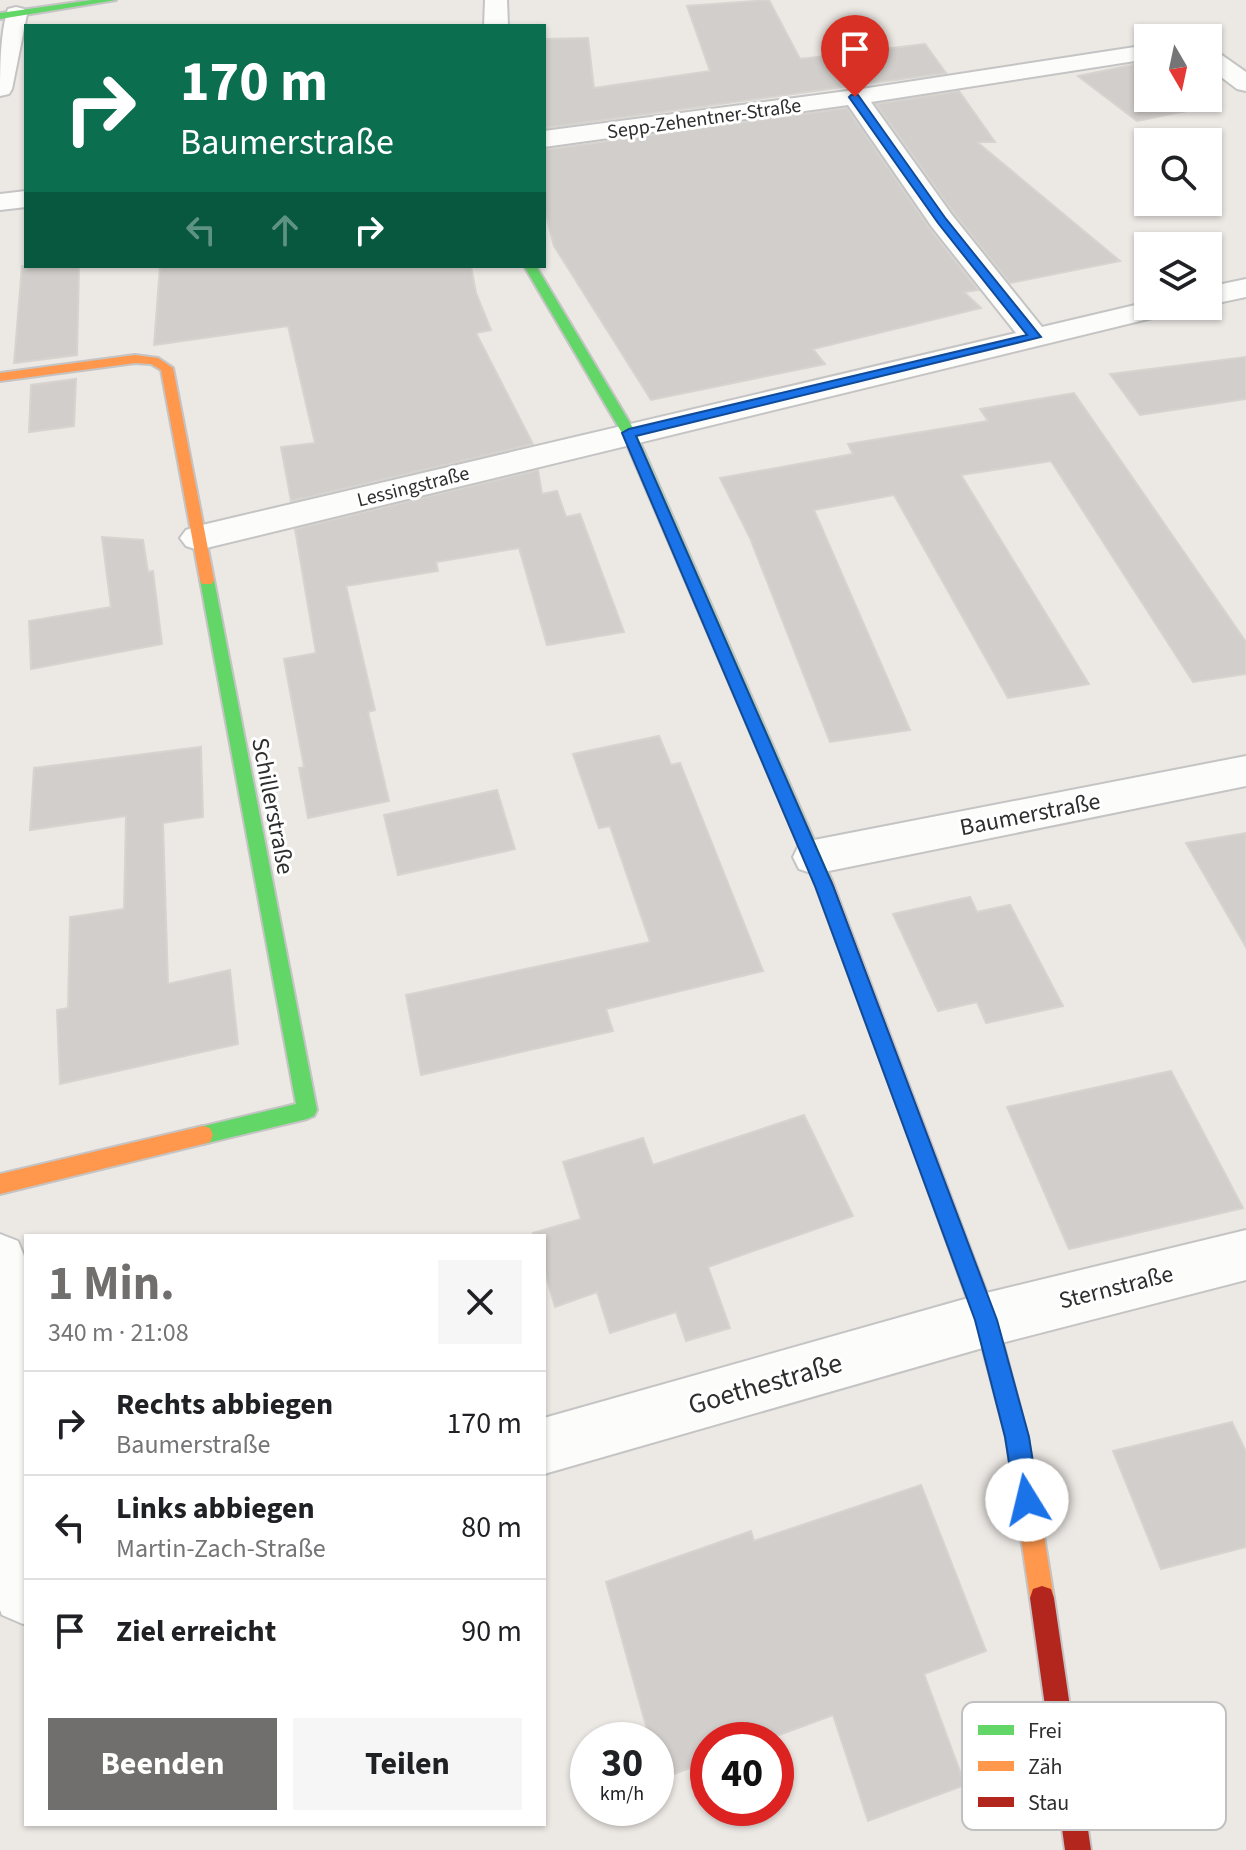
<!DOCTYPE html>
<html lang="de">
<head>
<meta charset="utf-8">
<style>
	:root { --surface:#fff; --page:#f6f6f6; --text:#202124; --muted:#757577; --line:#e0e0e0; --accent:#706f6e }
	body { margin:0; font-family:"Source Sans 3",sans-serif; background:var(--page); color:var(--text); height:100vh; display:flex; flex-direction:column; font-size:30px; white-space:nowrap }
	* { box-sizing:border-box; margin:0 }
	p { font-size:26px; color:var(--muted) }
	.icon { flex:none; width:44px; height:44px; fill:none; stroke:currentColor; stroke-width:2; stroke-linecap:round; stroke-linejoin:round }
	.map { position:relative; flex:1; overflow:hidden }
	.panel { position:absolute; left:24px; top:1234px; width:522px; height:592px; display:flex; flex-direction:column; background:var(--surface); border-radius:0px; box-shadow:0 2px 6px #0004 }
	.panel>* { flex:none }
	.top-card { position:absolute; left:24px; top:24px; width:522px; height:244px; border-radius:0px; box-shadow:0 2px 6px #0004; background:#0b6e4f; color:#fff; overflow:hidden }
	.needle { width:52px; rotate:171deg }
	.fabs { position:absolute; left:1134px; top:24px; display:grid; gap:16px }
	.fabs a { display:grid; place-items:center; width:88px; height:88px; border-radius:0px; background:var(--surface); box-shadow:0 2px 6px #0004; font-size:40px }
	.speed { position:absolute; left:570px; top:1722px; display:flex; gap:16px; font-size:40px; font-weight:700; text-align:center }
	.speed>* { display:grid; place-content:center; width:104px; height:104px; border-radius:50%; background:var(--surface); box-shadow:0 2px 6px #0004; line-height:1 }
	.speed small { font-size:20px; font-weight:400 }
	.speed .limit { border:12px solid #d22; background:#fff; color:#111 }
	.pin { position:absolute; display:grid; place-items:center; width:68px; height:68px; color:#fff; margin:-82px -34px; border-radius:50% 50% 50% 0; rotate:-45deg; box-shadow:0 0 8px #0007 }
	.pin .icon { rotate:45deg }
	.me { position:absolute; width:88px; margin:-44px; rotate:351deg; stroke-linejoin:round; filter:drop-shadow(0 0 6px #0008) }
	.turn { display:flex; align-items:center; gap:28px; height:168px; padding:0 24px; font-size:36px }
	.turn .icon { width:104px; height:104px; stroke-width:2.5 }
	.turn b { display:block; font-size:56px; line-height:68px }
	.lanes { display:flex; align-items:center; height:76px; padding:0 24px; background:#0003; justify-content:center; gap:40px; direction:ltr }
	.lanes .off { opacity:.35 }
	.round { display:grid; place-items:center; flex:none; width:84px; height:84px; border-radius:0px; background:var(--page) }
	.summary { display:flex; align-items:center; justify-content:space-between; height:136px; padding:0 24px }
	h1 { font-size:48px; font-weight:700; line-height:60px; color:var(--accent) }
	.primary-button { display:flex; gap:16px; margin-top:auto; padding:16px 24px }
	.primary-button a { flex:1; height:92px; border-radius:0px; background:var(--accent); color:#fff; font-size:32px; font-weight:700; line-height:92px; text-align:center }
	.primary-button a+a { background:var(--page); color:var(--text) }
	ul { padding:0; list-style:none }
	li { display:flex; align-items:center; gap:24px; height:104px; padding:0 24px; border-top:2px solid var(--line) }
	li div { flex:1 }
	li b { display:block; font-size:30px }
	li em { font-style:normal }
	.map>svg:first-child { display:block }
</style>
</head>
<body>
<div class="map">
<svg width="1246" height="1850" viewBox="0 0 1246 1850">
	<rect width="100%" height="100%" fill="#ece8e4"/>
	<g fill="#d1cecb" stroke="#d7d4d0" stroke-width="2">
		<path d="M769 0 800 59 925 44 946 73 544 128V39L588 38 594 88 710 71 687 6Z"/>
		<path d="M1141 63 1148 68V98H1189L1202 108 1137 121 1078 76Z"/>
		<path d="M959 91 995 142H977L1120 261 1010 283 954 213 876 104Z"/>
		<path d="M847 108 930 229 978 290 964 292 981 308 813 349 825 364 651 400 554 246 544 207V150Z"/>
		<path d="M22 266H79L77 355 14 363Z"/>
		<path d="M160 266H471L476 293 491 330 476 333 533 444 291 501 281 447 315 443 288 326 154 345Z"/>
		<path d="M1246 357V399L1140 415 1110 374Z"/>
		<path d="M76 379 74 426 29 432 31 385Z"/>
		<path d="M1074 393 1246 642V674L1193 682 1051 461 961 475 1089 684 1008 698 894 495 814 510 910 730 830 742 750 538 720 478 853 454 848 444 988 421 980 409Z"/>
		<path d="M538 470 542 494 557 491 566 517 580 514 624 632 547 645 519 548 436 562 438 571 346 586 375 710 368 712 389 801 308 818 299 768 304 767 284 659 316 653 295 529Z"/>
		<path d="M102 537 143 540 148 572 153 571 162 644 31 669 29 621 111 607Z"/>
		<path d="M659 736 671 765 680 763 763 971 606 1009 613 1031 421 1075 406 995 650 942 610 826 599 828 573 754Z"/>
		<path d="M201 747 203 817 163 823 168 984 230 970 238 1044 60 1084 57 1010 68 1008 70 917 124 909 126 816 30 830 34 768Z"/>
		<path d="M497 790 515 849 398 875 384 815Z"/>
		<path d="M1246 833V947L1186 843Z"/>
		<path d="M970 897 977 912 1010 905 1063 1006 986 1023 977 1002 938 1011 893 914Z"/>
		<path d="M1171 1071 1243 1208 1069 1249 1007 1107Z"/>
		<path d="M804 1115 853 1216 708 1267 730 1328 686 1341 676 1312 610 1333 597 1292 555 1307 544 1269V1236H534L533 1233 581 1219 563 1162 643 1138 653 1165Z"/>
		<path d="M1232 1422 1246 1452V1547L1161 1569 1113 1451Z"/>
		<path d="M921 1485 986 1651 924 1674 965 1785 868 1821 833 1715 766 1740H708V1761L661 1779 656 1761V1740H650L606 1582 751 1531 754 1541Z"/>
	</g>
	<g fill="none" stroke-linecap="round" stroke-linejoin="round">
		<g stroke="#c5c4c5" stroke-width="4">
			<g id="street">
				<path d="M485 0H507L508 26H484Z"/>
				<path d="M16 7 24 9 27 14 12 89 9 94 0 96C0 70 0 33 8 9Z"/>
				<path d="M1148 45V59L871 102 952 215 1042 327 1148 302V306H1182L1177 312 198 550 186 546 180 538 186 530 198 526 1016 333 932 227 848 105 544 147V131L855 90Z"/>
				<path d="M1208 49 1216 51 1246 72V91L1237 89 1208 67Z"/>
				<path d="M26 191V207L0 210V194Z"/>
				<path d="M1246 279V297L1208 305V287Z"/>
				<path d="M1246 756V786L814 874 799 869 793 857 799 845 814 840Z"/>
				<path d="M1246 1230V1280L986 1347 544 1474V1418L986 1293Z"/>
				<path d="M0 1234 18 1241 26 1261V1623L23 1624 2 1615 0 1610Z"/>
			</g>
		</g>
		<g stroke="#c5c4c5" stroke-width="4">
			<g id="fast">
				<path d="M92 0H116L0 19V13Z"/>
				<path d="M524 266H536L636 433 832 881 829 886H817L814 881 622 433Z"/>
				<path d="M207 575 214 580 317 1110 314 1116 307 1119 203 1144 196 1142 193 1135 196 1128 296 1104 200 580Z"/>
			</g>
		</g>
		<g stroke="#c5c4c5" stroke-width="4">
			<g id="slow">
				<path d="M135 355 158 358 173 368 214 580 212 584H202L200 580 161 370 151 364 135 363 0 381V373Z"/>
				<path d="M203 1126 210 1128 213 1135 210 1142 203 1144 0 1194V1174Z"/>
				<path d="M927 1151 934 1153 937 1160 997 1320 1028 1437 1054 1598 1051 1607 1042 1610 1033 1607 1030 1598 1006 1437 975 1320 917 1160 920 1153Z"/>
			</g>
		</g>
		<g stroke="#c5c4c5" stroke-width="4">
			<g id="jam">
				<path d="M823 874 829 876 832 881 937 1160 934 1167 927 1169 920 1167 917 1160 814 881 817 876Z"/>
				<path d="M1042 1586 1051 1589 1054 1598 1091 1850H1065L1030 1598 1033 1589Z"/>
			</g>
		</g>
		<use href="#street" fill="#fcfcfb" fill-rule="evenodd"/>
		<use href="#fast" fill="#63d668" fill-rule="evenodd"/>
		<use href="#slow" fill="#ff974d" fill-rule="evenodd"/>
		<use href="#jam" fill="#b3261e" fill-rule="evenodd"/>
	</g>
	<path fill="#1a73e8" stroke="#114b97" stroke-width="2" d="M851 95H858L946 219 1041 337 636 436 833 886 997 1320 1029 1437 1039 1500 1035 1508 1027 1512 1018 1508 1015 1500 1005 1437 975 1320 815 886 622 433 629 429 1027 335 938 223 849 97Z"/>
	<g text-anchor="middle" stroke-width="6" stroke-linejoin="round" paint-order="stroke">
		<g font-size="20" fill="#2e2e2e" stroke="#fff">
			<text transform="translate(704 118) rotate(-8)" y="7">Sepp-Zehentner-Straße</text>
			<text transform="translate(413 486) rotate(-14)" y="7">Lessingstraße</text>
		</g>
		<g font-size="24" fill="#2e2e2e" stroke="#fff">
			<text transform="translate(273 806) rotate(79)" y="8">Schillerstraße</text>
			<text transform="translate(1030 814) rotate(-11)" y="8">Baumerstraße</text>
			<text transform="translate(1116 1287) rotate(-14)" y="8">Sternstraße</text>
		</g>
		<g font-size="28" fill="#2e2e2e" stroke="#fff">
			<text transform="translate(765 1383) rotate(-16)" y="10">Goethestraße</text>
		</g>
	</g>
	<rect x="962" y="1702" width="264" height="128" rx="12" fill="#fff" stroke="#c0c0c0" stroke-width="2"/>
	<rect x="978" y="1725" width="36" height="10" fill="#63d668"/>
	<rect x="978" y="1761" width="36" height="10" fill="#ff974d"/>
	<rect x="978" y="1797" width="36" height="10" fill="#b3261e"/>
	<g font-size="22" fill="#2e2e2e">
		<text x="1028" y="1738">Frei</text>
		<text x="1028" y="1774">Zäh</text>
		<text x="1028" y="1810">Stau</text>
	</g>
</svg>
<div class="fabs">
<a><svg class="needle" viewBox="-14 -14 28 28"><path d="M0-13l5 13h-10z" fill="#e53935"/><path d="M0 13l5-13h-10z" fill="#757577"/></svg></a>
<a><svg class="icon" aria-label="search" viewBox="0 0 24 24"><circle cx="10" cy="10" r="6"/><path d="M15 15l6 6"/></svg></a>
<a><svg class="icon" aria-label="layers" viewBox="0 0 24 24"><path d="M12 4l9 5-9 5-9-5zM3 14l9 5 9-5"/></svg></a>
</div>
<div class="speed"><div>30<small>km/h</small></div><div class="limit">40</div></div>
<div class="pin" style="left:855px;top:97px;background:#d93025"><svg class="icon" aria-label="arrive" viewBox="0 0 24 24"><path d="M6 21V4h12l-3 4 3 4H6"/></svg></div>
<svg class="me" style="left:1027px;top:1500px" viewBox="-20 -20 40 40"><circle r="19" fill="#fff"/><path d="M0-13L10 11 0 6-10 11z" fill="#1a73e8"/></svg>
<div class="top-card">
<div class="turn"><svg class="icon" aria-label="right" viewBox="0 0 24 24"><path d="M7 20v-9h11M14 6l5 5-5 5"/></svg><div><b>170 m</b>Baumerstraße</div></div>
<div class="lanes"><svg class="icon off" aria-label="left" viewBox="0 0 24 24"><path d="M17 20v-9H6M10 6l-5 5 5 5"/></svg><svg class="icon off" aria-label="ahead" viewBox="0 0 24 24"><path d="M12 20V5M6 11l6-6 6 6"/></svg><svg class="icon" aria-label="right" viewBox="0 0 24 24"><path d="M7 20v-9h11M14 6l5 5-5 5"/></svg></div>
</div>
<section class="panel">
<div class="summary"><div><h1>1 Min.</h1><p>340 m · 21:08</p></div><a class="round"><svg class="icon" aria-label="close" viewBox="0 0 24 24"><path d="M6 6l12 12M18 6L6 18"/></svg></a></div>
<ul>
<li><svg class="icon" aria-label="right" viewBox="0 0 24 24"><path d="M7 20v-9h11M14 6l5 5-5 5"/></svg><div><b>Rechts abbiegen</b><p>Baumerstraße</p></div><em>170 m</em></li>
<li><svg class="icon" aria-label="left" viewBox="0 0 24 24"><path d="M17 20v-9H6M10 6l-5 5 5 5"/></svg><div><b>Links abbiegen</b><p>Martin-Zach-Straße</p></div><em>80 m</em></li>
<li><svg class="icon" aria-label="arrive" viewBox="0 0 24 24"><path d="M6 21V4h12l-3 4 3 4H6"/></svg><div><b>Ziel erreicht</b></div><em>90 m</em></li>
</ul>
<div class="primary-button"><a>Beenden</a><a>Teilen</a></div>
</section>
</div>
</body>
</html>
